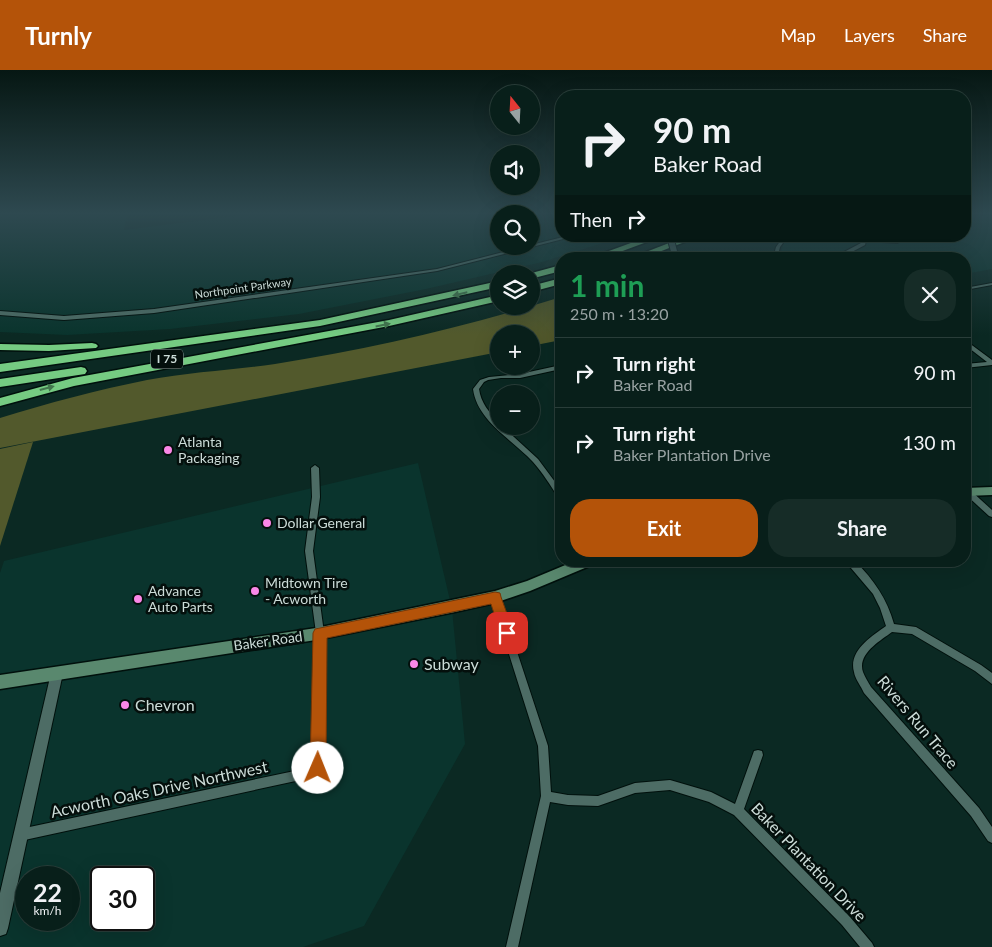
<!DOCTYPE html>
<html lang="en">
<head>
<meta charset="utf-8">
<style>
	:root { --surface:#081f1a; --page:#162c27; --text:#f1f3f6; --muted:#98a2a2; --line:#293d39; --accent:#b45309 }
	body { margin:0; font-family:Lato,sans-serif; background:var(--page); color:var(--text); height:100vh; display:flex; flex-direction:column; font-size:19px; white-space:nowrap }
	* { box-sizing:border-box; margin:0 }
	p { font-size:16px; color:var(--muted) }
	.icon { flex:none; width:28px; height:28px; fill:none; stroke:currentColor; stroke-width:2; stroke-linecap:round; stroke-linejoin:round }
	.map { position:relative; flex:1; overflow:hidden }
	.side { position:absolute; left:555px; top:182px; width:416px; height:315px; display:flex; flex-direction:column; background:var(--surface); border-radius:20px; box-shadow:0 5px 20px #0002,0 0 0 1px var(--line) }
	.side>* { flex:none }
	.guide { position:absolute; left:555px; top:20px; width:416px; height:152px; border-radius:20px; box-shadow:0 5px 20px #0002,0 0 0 1px var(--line); background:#081f1a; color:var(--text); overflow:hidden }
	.needle { width:32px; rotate:342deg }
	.fabs { position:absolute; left:490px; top:15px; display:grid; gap:10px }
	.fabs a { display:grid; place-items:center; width:50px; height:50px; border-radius:50%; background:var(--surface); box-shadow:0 5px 20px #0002,0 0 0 1px var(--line); font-size:25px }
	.speed { position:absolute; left:15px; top:796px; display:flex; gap:10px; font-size:25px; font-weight:700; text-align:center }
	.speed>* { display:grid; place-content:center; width:65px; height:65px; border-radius:50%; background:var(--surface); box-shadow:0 5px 20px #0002,0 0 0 1px var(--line); line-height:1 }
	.speed small { font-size:12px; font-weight:400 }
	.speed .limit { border:2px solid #111; border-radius:8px; background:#fff; color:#111 }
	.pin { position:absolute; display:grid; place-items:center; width:42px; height:42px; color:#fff; margin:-21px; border-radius:10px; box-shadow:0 2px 8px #0006 }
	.me { position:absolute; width:55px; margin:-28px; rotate:1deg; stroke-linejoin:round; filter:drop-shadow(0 0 4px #0008) }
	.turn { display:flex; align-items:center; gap:18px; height:105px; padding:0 15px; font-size:22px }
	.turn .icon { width:65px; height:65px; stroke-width:2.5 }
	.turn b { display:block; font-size:35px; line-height:42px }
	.then { display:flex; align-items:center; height:48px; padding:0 15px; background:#0003; gap:10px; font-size:19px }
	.round { display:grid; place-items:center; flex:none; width:52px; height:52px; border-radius:20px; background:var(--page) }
	.overview { display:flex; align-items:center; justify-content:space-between; height:85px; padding:0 15px }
	h1 { font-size:30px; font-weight:700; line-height:38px; color:#1e9e55 }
	.primary-button { display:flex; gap:10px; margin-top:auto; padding:10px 15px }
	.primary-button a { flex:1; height:58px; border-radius:20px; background:var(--accent); color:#fff; font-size:20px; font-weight:700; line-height:58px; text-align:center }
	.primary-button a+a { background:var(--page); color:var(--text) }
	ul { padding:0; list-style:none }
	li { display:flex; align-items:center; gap:15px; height:70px; padding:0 15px; border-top:1px solid var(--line) }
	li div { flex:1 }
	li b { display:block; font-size:19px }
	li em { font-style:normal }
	header { display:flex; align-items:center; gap:30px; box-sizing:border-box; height:70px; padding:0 25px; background:var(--accent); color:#fff }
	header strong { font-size:24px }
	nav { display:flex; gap:28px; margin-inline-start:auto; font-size:18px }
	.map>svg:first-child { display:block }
</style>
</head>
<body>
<header>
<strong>Turnly</strong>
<nav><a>Map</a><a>Layers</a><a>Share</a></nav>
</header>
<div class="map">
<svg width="992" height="877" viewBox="0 0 992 877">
	<rect width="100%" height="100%" fill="#0b2923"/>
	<g fill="#0a342d" fill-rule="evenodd">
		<path d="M0 142H128L124 160 269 142H561V166H625L542 192 426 219 299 244 170 259 67 265 0 262ZM499 144H531V176H499Z"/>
		<path d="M965 142H992V199L965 204V189H779L786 166H965Z"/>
		<path d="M418 393 452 539 465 674 364 856 303 877H0V503L4 491ZM26 808H69V850H26ZM101 808H144V850H101Z"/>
	</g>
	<g fill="#52592c">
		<path d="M561 227V270L531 276V264H499V282L0 378V348C48 333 97 320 147 310 189 302 232 300 275 294 371 279 469 256 561 227Z"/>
		<path d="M33 372 0 476V379Z"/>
	</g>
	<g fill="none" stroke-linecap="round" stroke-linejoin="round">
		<g stroke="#00100c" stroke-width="2">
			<g id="minor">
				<path d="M986 142H992V144L987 143Z"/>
				<path d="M567 166H575L437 201 154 243 64 250 0 245V241L64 246 154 239 437 199 527 176H531V175Z"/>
				<path d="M784 166H788L780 177 777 189H773L776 177Z"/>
				<path d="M859 166 897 171 899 172 897 173 866 171 865 175 848 184H844V182L861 173 862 169Z"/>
				<path d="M992 213V215L965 220V218Z"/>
				<path d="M965 270 992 290V295L965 298V294L987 292 965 275Z"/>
				<path d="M561 295V299L520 308H501L488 310 484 312 479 319C481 333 489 342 499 353V356H502L538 389 561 420V428L558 427C550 415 543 403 533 392 513 370 477 351 473 319L480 310 489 307 520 304Z"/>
				<path d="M315 395 319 398 320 427 313 481 324 563 323 698 322 702 305 709 20 771 16 769 14 765 16 761 20 759 304 699 313 695 316 563 305 481 312 427 311 398Z"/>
				<path d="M967 419 970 420 992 440V447L989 446 965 424V420Z"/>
				<path d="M845 491H855C874 510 887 529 894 554L916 557 981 595 992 603V614L975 601 912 564 892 562C880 571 857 584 863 602 865 607 868 612 871 617L979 738 992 757V773L988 771 971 746 864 623C861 616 855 609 854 602 848 581 872 566 886 556L880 538 873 524Z"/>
				<path d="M495 523 498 524 499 527 548 676 551 722 568 725 598 726 635 713 670 710 711 722 735 734 754 681 758 680 762 681 763 685 744 739 850 847 872 873 874 877H860L842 855 734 745 709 732 670 720 635 723 598 736 568 735 550 732 518 877H506L541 726 538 676 491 527 492 524Z"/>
			</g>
		</g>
		<g stroke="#00100c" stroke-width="2">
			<path id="tertiary" d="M57 597 61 599 63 603 8 858 6 864 0 866V823L51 603 53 599Z"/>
		</g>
		<g stroke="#00100c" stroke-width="3">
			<g id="secondary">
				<path d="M992 417V425L965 426V418Z"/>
				<path d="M575 491H594L592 495 530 521 495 533 455 542 316 570 0 619V605L316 558 495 521 527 511Z"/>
			</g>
		</g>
		<g stroke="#00100c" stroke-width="3">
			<g id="motorway">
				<path d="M650 166H663L601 189H587Z"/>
				<path d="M687 166H700L641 189H628Z"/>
				<path d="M561 195V201L534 208 531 209V204H528Z"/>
				<path d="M561 208V214L531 222V216Z"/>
				<path d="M499 211V217L320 256 0 302V294L320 250Z"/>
				<path d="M499 225V231L389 256 74 316 0 336V328L73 308 389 250Z"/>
				<path d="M92 273 96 274 98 276 96 278 49 281 0 280V274L49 275Z"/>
				<path d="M81 297 85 298 87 301 85 304 0 317V309Z"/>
			</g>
		</g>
		<use href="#minor" fill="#4d6c65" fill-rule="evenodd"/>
		<use href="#tertiary" fill="#4d6c65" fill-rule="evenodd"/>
		<use href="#secondary" fill="#59886e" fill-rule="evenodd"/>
		<use href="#motorway" fill="#75cb82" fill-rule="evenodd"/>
		<g stroke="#00100c" stroke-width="8" stroke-linecap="butt">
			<path id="tertiary-bridge" d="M670 166 676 189"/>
		</g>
		<use href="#tertiary-bridge" stroke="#4d6c65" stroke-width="6"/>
	</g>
	<defs><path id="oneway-solid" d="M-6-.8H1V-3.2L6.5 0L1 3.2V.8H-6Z" transform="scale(1.25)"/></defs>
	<g fill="#42764d">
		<use href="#oneway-solid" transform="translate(460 224) rotate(167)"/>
		<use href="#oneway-solid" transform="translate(383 255) rotate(-11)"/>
		<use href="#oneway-solid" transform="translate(47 318) rotate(-15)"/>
	</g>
	<linearGradient id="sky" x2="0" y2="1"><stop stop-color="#061713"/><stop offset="0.54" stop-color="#2e4950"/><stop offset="1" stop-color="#2e4950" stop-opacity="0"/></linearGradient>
	<rect width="992" height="265" fill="url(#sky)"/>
	<path fill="#b45309" stroke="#753606" d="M495 522 500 523 501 527 514 563 512 568 507 569 502 568 491 534 327 568 326 698 324 704 318 706 313 704 310 698 313 563 315 559Z"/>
	<g fill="#fa87e7" stroke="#040f0c" stroke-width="2">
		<circle cx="168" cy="380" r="5"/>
		<circle cx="267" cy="453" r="5"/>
		<circle cx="255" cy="521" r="5"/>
		<circle cx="138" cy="529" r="5"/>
		<circle cx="414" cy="594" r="5"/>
		<circle cx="125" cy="635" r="5"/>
	</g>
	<g text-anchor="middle" stroke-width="5" stroke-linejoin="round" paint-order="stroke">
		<g font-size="11" fill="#ccdcd8" stroke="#040f0c">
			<text transform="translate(243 218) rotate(-8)" y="4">Northpoint Parkway</text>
		</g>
		<rect fill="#040f0c" stroke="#909e9b" stroke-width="1" x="151" y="279.5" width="32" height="19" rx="4"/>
		<g font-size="12" font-weight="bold" fill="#ccdcd8">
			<text x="167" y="293">I 75</text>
		</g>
		<g font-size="14" fill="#ccdcd8" stroke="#040f0c" text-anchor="start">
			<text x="178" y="377">Atlanta<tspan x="178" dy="16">Packaging</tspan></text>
			<text x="277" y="458">Dollar General</text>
			<text x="265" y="518">Midtown Tire<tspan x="265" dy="16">- Acworth</tspan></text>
			<text x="148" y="526">Advance<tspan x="148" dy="16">Auto Parts</tspan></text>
		</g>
		<g font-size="14" fill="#ccdcd8" stroke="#040f0c">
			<text transform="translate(268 571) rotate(-8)" y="5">Baker Road</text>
		</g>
		<g font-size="16" fill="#ccdcd8" stroke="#040f0c" text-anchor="start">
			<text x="424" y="600">Subway</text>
			<text x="135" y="641">Chevron</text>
		</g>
		<g font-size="16" fill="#ccdcd8" stroke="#040f0c">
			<text transform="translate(918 652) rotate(50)" y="6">Rivers Run Trace</text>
			<text transform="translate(159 719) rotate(-12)" y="6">Acworth Oaks Drive Northwest</text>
			<text transform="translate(809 792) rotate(46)" y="6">Baker Plantation Drive</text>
		</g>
	</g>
</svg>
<div class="fabs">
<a><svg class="needle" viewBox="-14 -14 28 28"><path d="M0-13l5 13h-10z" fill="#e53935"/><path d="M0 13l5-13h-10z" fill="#98a2a2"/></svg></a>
<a><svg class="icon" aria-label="sound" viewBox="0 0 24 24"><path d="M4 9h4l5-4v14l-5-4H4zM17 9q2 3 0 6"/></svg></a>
<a><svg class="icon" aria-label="search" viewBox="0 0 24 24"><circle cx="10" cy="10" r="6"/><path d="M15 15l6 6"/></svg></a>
<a><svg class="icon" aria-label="layers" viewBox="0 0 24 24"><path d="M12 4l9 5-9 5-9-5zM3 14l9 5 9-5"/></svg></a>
<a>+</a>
<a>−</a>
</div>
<div class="speed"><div>22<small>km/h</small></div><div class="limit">30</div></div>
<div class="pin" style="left:507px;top:563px;background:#d93025"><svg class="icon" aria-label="arrive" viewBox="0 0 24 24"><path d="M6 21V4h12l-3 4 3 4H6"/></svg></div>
<svg class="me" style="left:318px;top:698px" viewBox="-20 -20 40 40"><circle r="19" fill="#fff"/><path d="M0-13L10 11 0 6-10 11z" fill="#b45309"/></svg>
<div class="guide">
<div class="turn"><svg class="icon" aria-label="right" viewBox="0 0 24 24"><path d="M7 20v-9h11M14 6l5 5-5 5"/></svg><div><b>90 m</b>Baker Road</div></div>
<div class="then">Then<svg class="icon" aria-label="right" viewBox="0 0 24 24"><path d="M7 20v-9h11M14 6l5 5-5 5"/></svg></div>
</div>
<section class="side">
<div class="overview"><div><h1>1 min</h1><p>250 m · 13:20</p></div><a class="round"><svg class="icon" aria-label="close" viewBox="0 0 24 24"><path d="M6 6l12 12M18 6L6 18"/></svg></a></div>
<ul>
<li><svg class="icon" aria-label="right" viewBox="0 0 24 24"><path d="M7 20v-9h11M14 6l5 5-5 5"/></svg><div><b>Turn right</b><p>Baker Road</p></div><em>90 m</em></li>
<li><svg class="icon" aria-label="right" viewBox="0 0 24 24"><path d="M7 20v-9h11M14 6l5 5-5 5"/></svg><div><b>Turn right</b><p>Baker Plantation Drive</p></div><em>130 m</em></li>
</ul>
<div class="primary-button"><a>Exit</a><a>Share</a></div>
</section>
</div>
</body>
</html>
